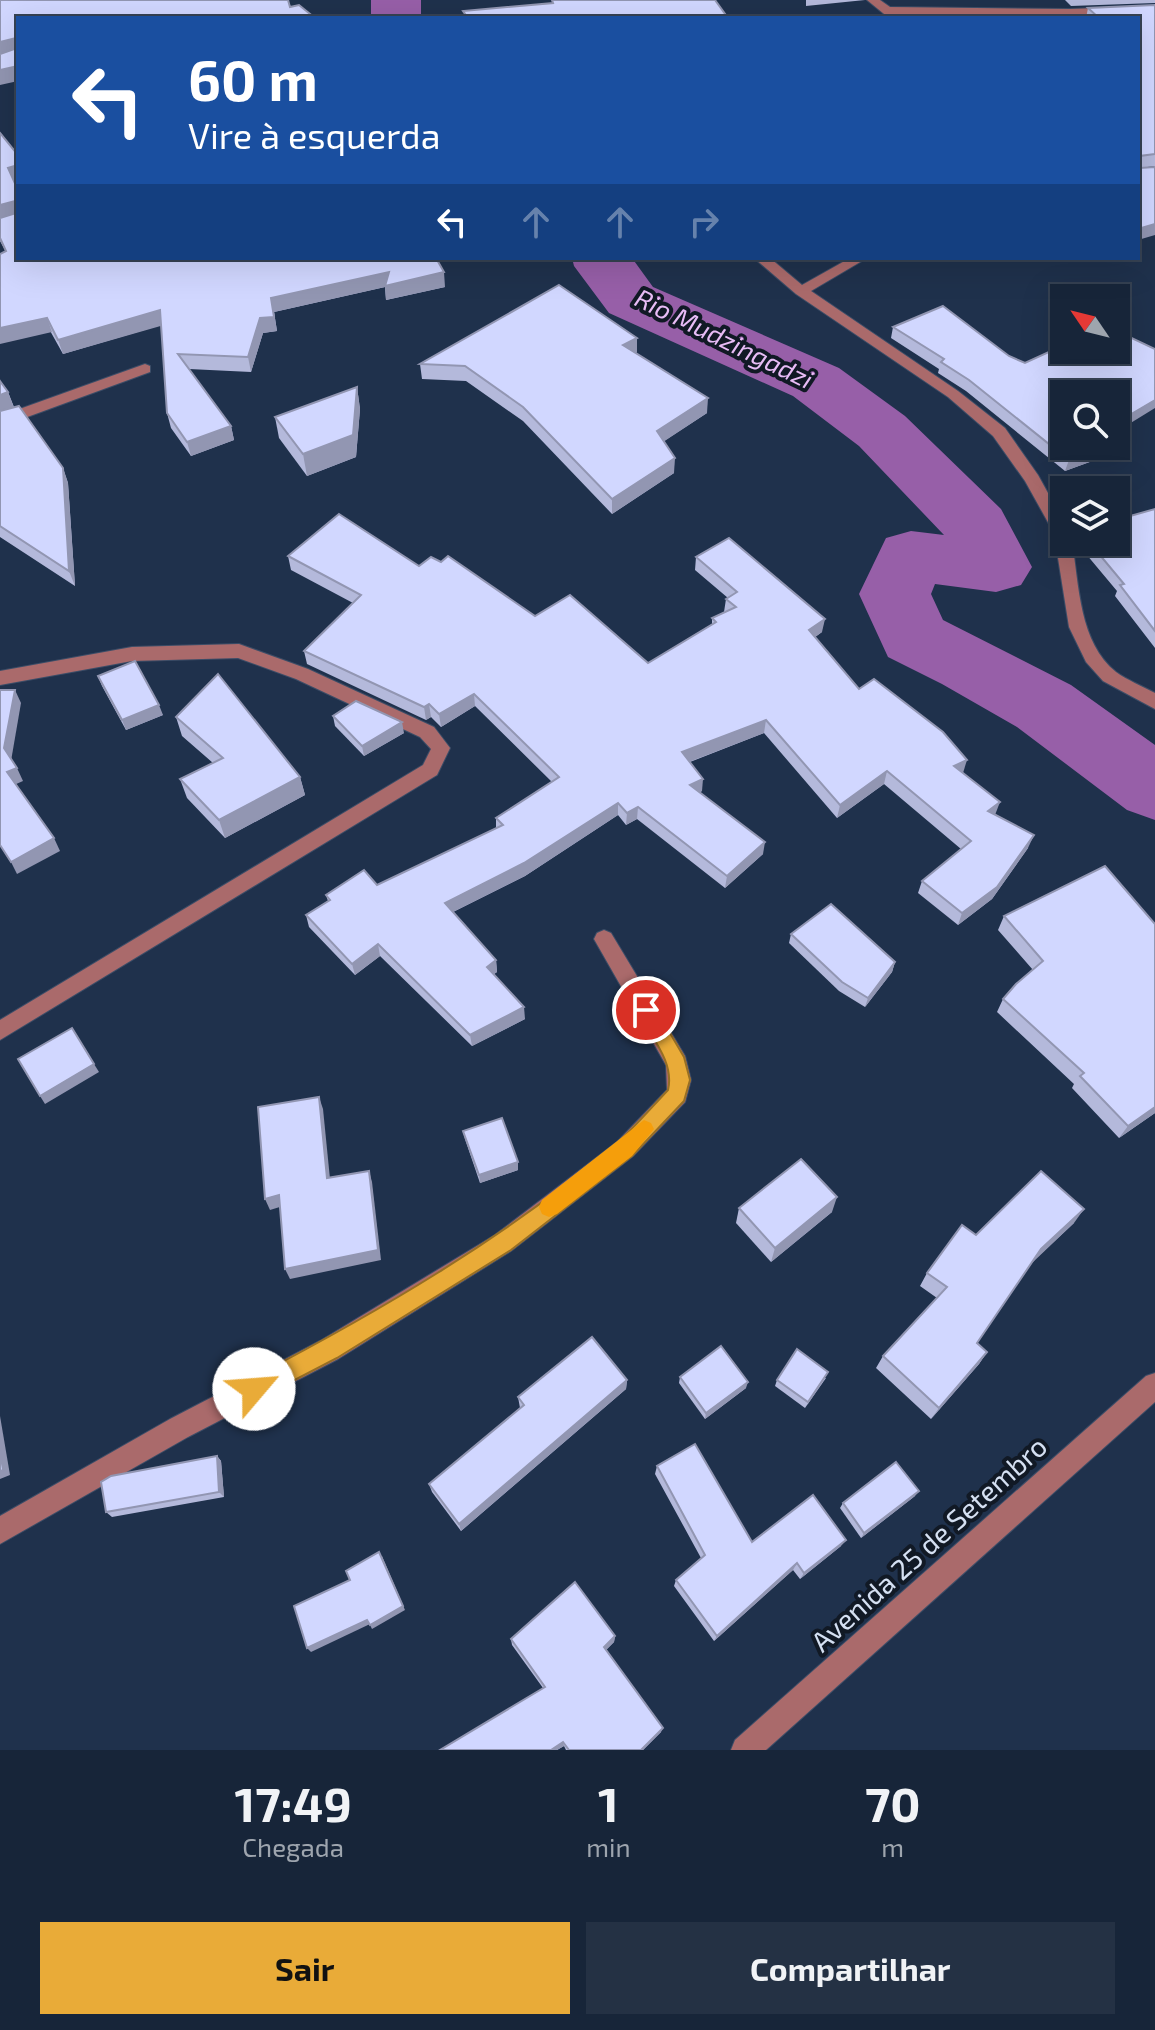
<!DOCTYPE html>
<html lang="pt">
<head>
<meta charset="utf-8">
<style>
	:root { --surface:#172539; --page:#243144; --text:#f1f3f6; --muted:#9ea5ae; --line:#364253; --accent:#e9ab38 }
	body { margin:0; font-family:"Exo 2",sans-serif; background:var(--page); color:var(--text); height:100vh; display:flex; flex-direction:column; font-size:30px; white-space:nowrap }
	* { box-sizing:border-box; margin:0 }
	p { font-size:26px; color:var(--muted) }
	.icon { flex:none; width:44px; height:44px; fill:none; stroke:currentColor; stroke-width:2; stroke-linecap:round; stroke-linejoin:round }
	.map { position:relative; height:1750px; overflow:hidden }
	.sheet { display:flex; flex-direction:column; background:var(--surface); flex:1 }
	.sheet>* { flex:none }
	.hud { position:absolute; left:16px; top:16px; width:1124px; height:244px; border-radius:0px; box-shadow:0 8px 32px #0002,0 0 0 2px var(--line); background:#1a4fa0; color:#fff; overflow:hidden }
	.needle { width:52px; rotate:305deg }
	.buttons { position:absolute; left:1050px; top:284px; display:grid; gap:16px }
	.buttons a { display:grid; place-items:center; width:80px; height:80px; border-radius:0px; background:var(--surface); box-shadow:0 8px 32px #0002,0 0 0 2px var(--line); font-size:40px }
	.pin { position:absolute; display:grid; place-items:center; width:68px; height:68px; color:#fff; margin:-34px; border:4px solid #fff; border-radius:50%; box-shadow:0 2px 8px #0007 }
	.me { position:absolute; width:88px; margin:-44px; rotate:63deg; stroke-linejoin:round; filter:drop-shadow(0 0 6px #0008) }
	.turn { display:flex; align-items:center; gap:28px; height:168px; padding:0 40px; font-size:36px }
	.turn .icon { width:104px; height:104px; stroke-width:2.5 }
	.turn b { display:block; font-size:56px; line-height:68px }
	.lanes { display:flex; align-items:center; height:76px; padding:0 40px; background:#0003; justify-content:center; gap:40px; direction:ltr }
	.lanes .off { opacity:.35 }
	.eta { display:flex; justify-content:space-evenly; align-items:center; height:136px; text-align:center }
	.eta b { font-size:48px; font-weight:700; line-height:56px }
	.action { display:flex; gap:16px; margin-top:auto; padding:16px 40px }
	.action a { flex:1; height:92px; border-radius:0px; background:var(--accent); color:#111; font-size:32px; font-weight:700; line-height:92px; text-align:center }
	.action a+a { background:var(--page); color:var(--text) }
	.map>svg:first-child { display:block }
</style>
</head>
<body>
<div class="map">
<svg width="1155" height="1750" viewBox="0 0 1155 1750">
	<rect width="100%" height="100%" fill="#1f314c"/>
	<g fill="none" stroke-linecap="round" stroke-linejoin="round">
		<g fill="#975fa8" fill-rule="evenodd">
			<rect x="371" y="0" width="50" height="18"/>
			<path d="M572 258H632L653 287 839 368 905 416 1001 509 1032 567 1021 585 996 592 935 584 931 594 943 620 1071 685 1155 745V820L1127 810 1017 727 942 684 888 657 859 594 886 538 911 531 944 535 859 446 793 396 609 313 574 266Z"/>
		</g>
		<g stroke="#3c4d67" stroke-width="2">
			<g id="minor">
				<path d="M867 0H880L890 7 1070 9 1155 6V14L1070 17 899 15 902 18H889Z"/>
				<path d="M754 258H770L802 285 850 258H867L811 291 958 391 1005 428 1038 475 1064 522V542H1072C1079 584 1079 643 1116 672 1127 680 1142 686 1155 693V709L1103 681 1086 662 1069 627 1054 533 1025 481 993 436 948 397 796 294Z"/>
				<path d="M145 364 150 366V372L0 427V416Z"/>
				<path d="M239 644 308 669 434 727 450 748 437 775 0 1040V1020L423 765 431 749 420 737 296 679 238 658 132 661 0 685V671L132 647Z"/>
				<path d="M604 930 611 933 685 1056 691 1080 685 1102 633 1156 511 1251 338 1359 188 1437 0 1544V1516L170 1419 320 1341 495 1235 617 1142 667 1090 666 1065 594 939 597 933Z"/>
				<path d="M1155 1373V1402L766 1750H731L735 1740 1146 1376Z"/>
			</g>
		</g>
		<use href="#minor" fill="#aa6a6b" fill-rule="evenodd"/>
	</g>
	<g fill="#b4b9db">
		<path d="M806 0H865L806 6Z"/>
		<path d="M1065 0H1155V3L1071 6Z"/>
		<path d="M1155 5V166L1140 168 1138 18H1086L1088 8Z"/>
		<path d="M0 133 18 155V181L14 182 18 258 445 287 386 300 385 287 274 312 277 331 263 333 251 372 189 369 231 426 234 440 191 456 171 428 167 413 161 325 63 354 0 241Z"/>
		<path d="M943 306 1064 446 1121 441 1117 452 1065 471 966 391 938 373 939 369 891 338 893 327Z"/>
		<path d="M637 352 636 353 707 413 664 441 674 473 612 514 523 421 466 381 422 379 420 364Z"/>
		<path d="M0 381 8 392 14 407 63 468 68 483 75 586 0 537Z"/>
		<path d="M357 387 360 409 356 457 307 476 279 438 275 417Z"/>
		<path d="M1155 509V648L1115 596 1117 591 1076 542H1116Z"/>
		<path d="M288 556 419 566 648 663 712 624V618L724 612 726 599 728 598 695 570 696 557 822 632 815 637 859 689 963 773 995 815 1028 848 992 899 958 925 918 893 922 881 961 849 884 784 837 818 764 733 690 762 702 791 700 792 763 854 725 888 637 819 626 825 618 815 525 876 453 912 496 960 497 972 494 974 525 1019 472 1046 380 956 355 975 309 927 306 915 328 901 326 895 377 885 496 829V818L552 782 475 706 441 727 431 717 426 720 307 664 304 651 353 603 291 570Z"/>
		<path d="M98 676 163 715 126 730 102 686Z"/>
		<path d="M333 716 404 733 364 756 335 726Z"/>
		<path d="M176 717 300 777 305 795 225 838 187 798 180 779 213 763 182 736Z"/>
		<path d="M1004 916 1155 924V1113L1119 1138 1072 1088 1074 1084 997 1012 1003 999 1033 970 998 930Z"/>
		<path d="M791 934 895 962 892 972 865 1007 839 991 789 943Z"/>
		<path d="M463 1131 518 1170 480 1183 465 1139Z"/>
		<path d="M739 1208 832 1212 771 1262 736 1223Z"/>
		<path d="M1074 1223 1032 1262 977 1343 987 1352 979 1364 931 1419 876 1368 883 1356 937 1298 920 1286 927 1273 976 1235Z"/>
		<path d="M680 1377 746 1388 705 1419 679 1383Z"/>
		<path d="M826 1378 805 1408 775 1386 777 1380Z"/>
		<path d="M627 1380 626 1389 461 1531 432 1492 429 1484 520 1408 518 1397Z"/>
		<path d="M217 1456 221 1461 224 1497 112 1517 106 1512Z"/>
		<path d="M657 1466 752 1542 841 1546 800 1579 793 1570 714 1641 674 1586 676 1580 701 1558 655 1474Z"/>
		<path d="M915 1496 861 1538 840 1508 843 1503Z"/>
		<path d="M615 1636 614 1642 606 1650 661 1732 643 1750H566L564 1746 557 1750H440L543 1688 512 1645 511 1639Z"/>
	</g>
	<g fill="#9296b2">
		<path d="M16 38 18 52 0 57V42Z"/>
		<path d="M18 66V81L0 85V70Z"/>
		<path d="M18 165V181L13 182 8 168Z"/>
		<path d="M15 201 18 216 0 221V205Z"/>
		<path d="M1155 224V235L1138 240V229Z"/>
		<path d="M389 272H444L445 287 386 300 385 287 274 312 277 331 263 333 251 372 248 357 260 318 271 298Z"/>
		<path d="M160 310 164 325 63 354 58 340Z"/>
		<path d="M47 318 52 332 0 344V328Z"/>
		<path d="M637 338V352L623 360V345Z"/>
		<path d="M357 387 360 409 356 457 307 476 303 454Z"/>
		<path d="M8 392 14 408 0 413V395Z"/>
		<path d="M708 398 707 413 657 446V431Z"/>
		<path d="M1155 400V408L1116 432V423Z"/>
		<path d="M231 426 234 440 191 456 187 442Z"/>
		<path d="M1121 441 1117 452 1065 471 1069 460 1107 446H1116V443Z"/>
		<path d="M675 458 674 473 612 514V499Z"/>
		<path d="M63 468 68 483 75 586 69 571Z"/>
		<path d="M825 619 822 632 807 643 809 630Z"/>
		<path d="M15 690 21 703 11 761 4 748Z"/>
		<path d="M474 694 475 706 441 727 439 714Z"/>
		<path d="M429 704 431 717 426 720 424 707Z"/>
		<path d="M159 705 163 715 126 730 122 720Z"/>
		<path d="M766 720 764 733 681 765 682 752Z"/>
		<path d="M402 722 404 733 364 756 362 746Z"/>
		<path d="M967 760 963 773 954 766Z"/>
		<path d="M17 768 23 781 14 785 7 772Z"/>
		<path d="M887 771 884 784 837 818 840 805Z"/>
		<path d="M300 777 305 795 225 838 219 820Z"/>
		<path d="M703 779 702 791 689 797 690 785Z"/>
		<path d="M1000 802 995 815 988 811Z"/>
		<path d="M618 803V815L525 876 447 915 445 903Z"/>
		<path d="M638 807 637 819 626 825 627 813Z"/>
		<path d="M1034 835 1028 848 992 899 958 925 962 913Z"/>
		<path d="M54 838 60 851 17 874 11 862Z"/>
		<path d="M765 842 763 854 725 888 727 876Z"/>
		<path d="M378 944 380 956 355 975 352 964Z"/>
		<path d="M496 960 497 972 488 978 487 967Z"/>
		<path d="M895 962 892 972 865 1007 868 998Z"/>
		<path d="M524 1007 525 1019 472 1046 470 1035Z"/>
		<path d="M94 1064 99 1072 45 1104 40 1096Z"/>
		<path d="M319 1097 323 1109 331 1189 327 1178Z"/>
		<path d="M1155 1107V1113L1119 1138 1128 1126Z"/>
		<path d="M518 1162V1170L480 1183 479 1175Z"/>
		<path d="M369 1171 372 1182 381 1260 290 1279 285 1269Z"/>
		<path d="M279 1195 283 1206 270 1210 265 1199Z"/>
		<path d="M837 1197 832 1212 771 1262 775 1248Z"/>
		<path d="M1084 1209 1074 1223 1032 1263 1041 1249Z"/>
		<path d="M987 1352 979 1364 931 1419 939 1408Z"/>
		<path d="M627 1380 626 1389 461 1531 459 1524Z"/>
		<path d="M748 1382 746 1388 705 1419 706 1413Z"/>
		<path d="M0 1416 10 1475 0 1479Z"/>
		<path d="M217 1456 221 1461 224 1497 219 1492Z"/>
		<path d="M919 1491 915 1496 861 1538 864 1533Z"/>
		<path d="M846 1540 841 1546 800 1579 804 1573Z"/>
		<path d="M382 1556 405 1610 372 1629 370 1625Z"/>
		<path d="M797 1563 793 1570 714 1641 717 1636Z"/>
		<path d="M367 1620 370 1624 311 1652 307 1648Z"/>
		<path d="M615 1636 614 1642 603 1653 604 1647Z"/>
		<path d="M663 1728 661 1732 643 1750H641Z"/>
		<path d="M563 1742 564 1746 557 1750H551Z"/>
	</g>
	<g fill="#d1d7ff" stroke="#9296b2" stroke-width="2">
		<path d="M0 0H288L290 7 299 5 315 18H18V66L0 70V54L17 48 16 38 0 42Z"/>
		<path d="M552 0H715L728 18H468L463 11 553 3Z"/>
		<path d="M1155 5V154L1140 156V168L1155 167V224L1138 229V18H1099L1088 8Z"/>
		<path d="M0 133 18 155V165L8 168 18 190V258H436L444 272 385 286 389 272 271 298 274 317 260 318 248 357 178 354 231 426 187 442 167 413 160 310 58 340 47 318 0 328V254L6 251 0 238V218L16 213 15 201 0 205Z"/>
		<path d="M559 285 637 338 623 345 708 398 657 431 675 458 612 499 523 407 465 366 420 364Z"/>
		<path d="M943 306 1009 356 1025 363 1064 345V350H1116L1117 331 1155 349V400L1116 423V394H1064V446H1107L1069 460 969 380 941 362 944 359 893 327Z"/>
		<path d="M0 381 8 392 0 395Z"/>
		<path d="M357 387 353 435 303 454 275 417Z"/>
		<path d="M19 406 63 468 69 571 0 526V411Z"/>
		<path d="M1155 509V631L1120 585 1124 584 1089 542H1116V520Z"/>
		<path d="M339 514 419 566 431 557 441 562 448 556 535 616 570 595 648 663 716 622 712 618 736 607 726 599 737 592 696 557 729 538 825 619 809 630 859 689 874 679 943 732 967 760 954 766 1000 802 988 811 1034 835 997 887 962 913 922 881 971 841 887 771 840 805 766 720 682 752 703 779 690 785 765 842 727 876 638 807 627 813 618 803 524 863 445 903 496 960 487 967 524 1007 470 1035 378 944 352 964 306 915 330 900 326 895 364 870 377 885 503 825 496 818 559 777 474 694 439 714 429 704 424 707 304 651 361 595 288 556Z"/>
		<path d="M135 661 159 705 122 720 98 676Z"/>
		<path d="M218 674 300 777 219 820 180 779 223 758 176 717Z"/>
		<path d="M0 690H15L4 748 17 768 7 772 54 838 11 862 0 845Z"/>
		<path d="M356 701 402 722 362 746 333 716Z"/>
		<path d="M1105 866 1155 924V1107L1128 1126 1080 1076 1084 1073 1003 999 1016 984 1043 961 1004 916Z"/>
		<path d="M831 904 895 962 868 998 842 982 791 934Z"/>
		<path d="M72 1028 94 1064 40 1096 18 1059Z"/>
		<path d="M319 1097 327 1178 369 1171 378 1250 285 1269 279 1195 265 1199 258 1107Z"/>
		<path d="M502 1118 518 1162 479 1175 463 1131Z"/>
		<path d="M801 1159 837 1197 775 1248 739 1208Z"/>
		<path d="M1041 1171 1084 1209 1041 1249 977 1343 987 1352 939 1408 883 1356 947 1287 927 1273 962 1225 976 1235Z"/>
		<path d="M592 1337 627 1380 459 1524 429 1484 524 1405 518 1397Z"/>
		<path d="M721 1346 748 1382 706 1413 680 1377Z"/>
		<path d="M797 1349 828 1372 808 1402 777 1380Z"/>
		<path d="M695 1444 752 1542 813 1495 846 1540 804 1573 797 1563 717 1636 676 1580 705 1555 657 1466Z"/>
		<path d="M0 1451 3 1470 0 1471Z"/>
		<path d="M217 1456 219 1492 106 1512 101 1482 111 1476Z"/>
		<path d="M896 1462 919 1491 864 1533 843 1503Z"/>
		<path d="M379 1552 403 1606 370 1625 367 1620 307 1648 294 1606 350 1580 346 1571Z"/>
		<path d="M575 1582 615 1636 604 1647 663 1728 641 1750H569L563 1742 551 1750H440L545 1687 511 1639Z"/>
	</g>
	<path fill="#e9ab38" stroke="#976f24" stroke-width="2" d="M646 1001 653 1004 684 1057 690 1080 684 1101 632 1156 511 1250 337 1358 262 1397 254 1401 246 1397 243 1389 246 1381C375 1314 506 1238 617 1143 635 1127 651 1108 668 1090 675 1061 649 1035 637 1010L639 1004Z"/>
	<path fill="#f59e0b" d="M644 1120 651 1123 654 1129 632 1156 557 1214 549 1217 542 1214 539 1207 542 1200Z"/>
	<g text-anchor="middle" stroke-width="8" stroke-linejoin="round" paint-order="stroke">
		<g font-size="26" font-style="italic" fill="#e8bcf6" stroke="#111925">
			<text transform="translate(724 339) rotate(26)" y="9">Rio Mudzingadzi</text>
		</g>
		<g font-size="28" fill="#d5e0f2" stroke="#111925">
			<text transform="translate(929 1544) rotate(-42)" y="10">Avenida 25 de Setembro</text>
		</g>
	</g>
</svg>
<div class="buttons">
<a><svg class="needle" viewBox="-14 -14 28 28"><path d="M0-13l5 13h-10z" fill="#e53935"/><path d="M0 13l5-13h-10z" fill="#9ea5ae"/></svg></a>
<a><svg class="icon" aria-label="search" viewBox="0 0 24 24"><circle cx="10" cy="10" r="6"/><path d="M15 15l6 6"/></svg></a>
<a><svg class="icon" aria-label="layers" viewBox="0 0 24 24"><path d="M12 4l9 5-9 5-9-5zM3 14l9 5 9-5"/></svg></a>
</div>
<div class="pin" style="left:646px;top:1010px;background:#d93025"><svg class="icon" aria-label="arrive" viewBox="0 0 24 24"><path d="M6 21V4h12l-3 4 3 4H6"/></svg></div>
<svg class="me" style="left:254px;top:1389px" viewBox="-20 -20 40 40"><circle r="19" fill="#fff"/><path d="M0-13L10 11 0 6-10 11z" fill="#e9ab38"/></svg>
<div class="hud">
<div class="turn"><svg class="icon" aria-label="left" viewBox="0 0 24 24"><path d="M17 20v-9H6M10 6l-5 5 5 5"/></svg><div><b>60 m</b>Vire à esquerda</div></div>
<div class="lanes"><svg class="icon" aria-label="left" viewBox="0 0 24 24"><path d="M17 20v-9H6M10 6l-5 5 5 5"/></svg><svg class="icon off" aria-label="ahead" viewBox="0 0 24 24"><path d="M12 20V5M6 11l6-6 6 6"/></svg><svg class="icon off" aria-label="ahead" viewBox="0 0 24 24"><path d="M12 20V5M6 11l6-6 6 6"/></svg><svg class="icon off" aria-label="right" viewBox="0 0 24 24"><path d="M7 20v-9h11M14 6l5 5-5 5"/></svg></div>
</div>
</div>
<section class="sheet">
<div class="eta">
<div><b>17:49</b><p>Chegada</p></div>
<div><b>1</b><p>min</p></div>
<div><b>70</b><p>m</p></div>
</div>
<div class="action"><a>Sair</a><a>Compartilhar</a></div>
</section>
</body>
</html>
